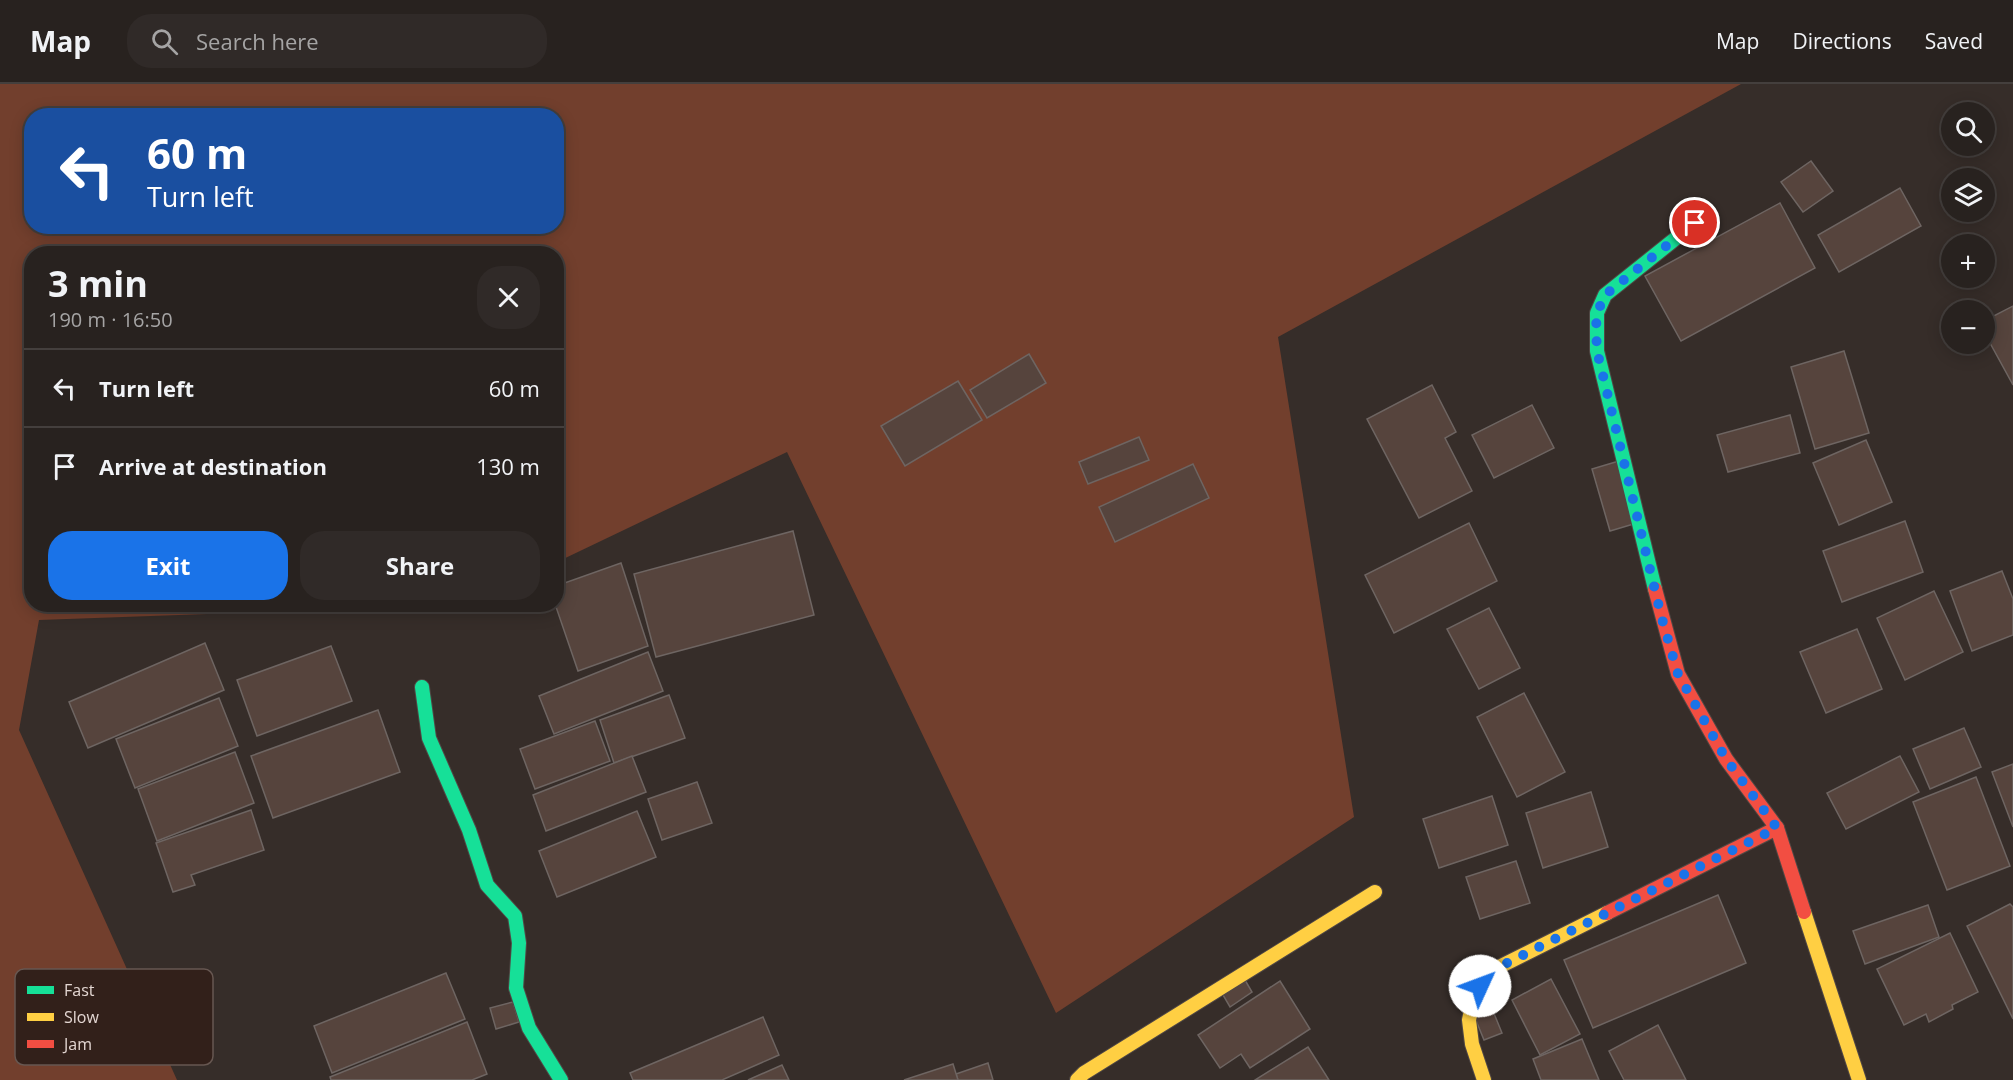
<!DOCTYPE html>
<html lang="en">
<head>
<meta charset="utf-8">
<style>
	:root { --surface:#28221f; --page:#302a28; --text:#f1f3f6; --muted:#a5a4a4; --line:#443f3d; --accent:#1a73e8 }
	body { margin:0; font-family:"Open Sans",sans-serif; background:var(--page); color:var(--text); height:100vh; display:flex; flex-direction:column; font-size:22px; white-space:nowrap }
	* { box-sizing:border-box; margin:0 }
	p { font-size:20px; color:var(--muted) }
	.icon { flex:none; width:33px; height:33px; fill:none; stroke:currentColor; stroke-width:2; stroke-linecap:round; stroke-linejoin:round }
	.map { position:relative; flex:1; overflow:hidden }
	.sheet { position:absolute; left:24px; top:162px; width:540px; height:366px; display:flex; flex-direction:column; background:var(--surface); border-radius:24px; box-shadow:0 3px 15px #0003,0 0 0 2px var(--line) }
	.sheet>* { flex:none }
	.guide { position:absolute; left:24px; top:24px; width:540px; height:126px; border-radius:24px; box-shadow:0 3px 15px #0003,0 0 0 2px var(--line); background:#1a4fa0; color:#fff; overflow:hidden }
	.controls { position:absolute; left:1941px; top:18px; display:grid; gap:12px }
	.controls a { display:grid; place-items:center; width:54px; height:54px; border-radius:50%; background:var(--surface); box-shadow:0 3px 15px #0003,0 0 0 2px var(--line); font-size:30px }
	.pin { position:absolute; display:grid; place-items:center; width:51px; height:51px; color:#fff; margin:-26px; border:3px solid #fff; border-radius:50%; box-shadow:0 2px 6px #0007 }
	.me { position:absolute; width:66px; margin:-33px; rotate:47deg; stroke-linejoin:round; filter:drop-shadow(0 0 4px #0008) }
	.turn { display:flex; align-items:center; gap:21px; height:126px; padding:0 24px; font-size:27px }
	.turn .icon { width:78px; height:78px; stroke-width:2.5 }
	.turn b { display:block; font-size:42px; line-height:51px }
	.round { display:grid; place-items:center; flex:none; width:63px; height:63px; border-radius:24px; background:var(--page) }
	.summary { display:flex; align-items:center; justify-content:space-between; height:102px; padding:0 24px }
	h1 { font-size:36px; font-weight:700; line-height:45px }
	.action { display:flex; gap:12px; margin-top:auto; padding:12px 24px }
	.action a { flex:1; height:69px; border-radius:24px; background:var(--accent); color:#fff; font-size:24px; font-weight:700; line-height:69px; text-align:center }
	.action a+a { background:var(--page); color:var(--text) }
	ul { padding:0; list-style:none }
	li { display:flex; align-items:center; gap:18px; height:78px; padding:0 24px; border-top:2px solid var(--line) }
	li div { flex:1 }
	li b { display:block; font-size:22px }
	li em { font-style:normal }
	header { display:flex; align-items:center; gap:36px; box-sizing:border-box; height:84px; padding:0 30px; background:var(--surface); border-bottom:2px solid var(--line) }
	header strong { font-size:28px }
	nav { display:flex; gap:33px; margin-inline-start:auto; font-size:21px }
	.search { width:420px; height:54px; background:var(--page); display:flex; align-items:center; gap:15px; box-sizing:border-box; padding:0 21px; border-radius:24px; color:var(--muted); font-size:22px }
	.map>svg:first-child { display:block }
</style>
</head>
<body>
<header>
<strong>Map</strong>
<div class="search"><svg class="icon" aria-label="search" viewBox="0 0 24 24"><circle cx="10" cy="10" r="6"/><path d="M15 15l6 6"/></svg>Search here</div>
<nav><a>Map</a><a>Directions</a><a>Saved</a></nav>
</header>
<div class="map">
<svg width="2013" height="996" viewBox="0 0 2013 996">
	<rect width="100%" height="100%" fill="#362d29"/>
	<path fill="#723f2d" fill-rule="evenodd" d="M0 0H1741L1278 253 1354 733 1056 929 787 368 557 478 556 170H32V520L459 521 39 536 19 646 177 996H0ZM32 32H556V142H32Z"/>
	<g fill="#56443d" stroke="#6e6562" stroke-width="1.5">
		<path d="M1811 77 1833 107 1803 128 1781 98Z"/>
		<path d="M1900 104 1921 142 1839 188 1818 151Z"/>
		<path d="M1780 119 1815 184 1681 257 1645 192Z"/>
		<path d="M2013 222V301L1984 248V237Z"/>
		<path d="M1844 267 1869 349 1815 365 1791 283Z"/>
		<path d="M1029 270 1046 299 987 334 970 306Z"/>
		<path d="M958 297 982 336 905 382 881 342Z"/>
		<path d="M1432 301 1456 348 1445 354 1472 407 1419 434 1367 335Z"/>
		<path d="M1532 321 1554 364 1494 394 1472 351Z"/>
		<path d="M1790 331 1800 369 1728 388 1717 351Z"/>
		<path d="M1139 353 1149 376 1088 400 1079 378Z"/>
		<path d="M1866 356 1892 418 1839 441 1813 379Z"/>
		<path d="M1619 377 1637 439 1610 447 1592 385Z"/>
		<path d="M1193 380 1209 414 1115 458 1099 423Z"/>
		<path d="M1905 437 1923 488 1842 518 1823 467Z"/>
		<path d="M1469 439 1497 497 1394 549 1365 491Z"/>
		<path d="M793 447 814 531 656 573 634 490Z"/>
		<path d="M621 479 648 562 578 587 555 520 556 502Z"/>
		<path d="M2002 487 2013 515V551L1972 567 1950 507Z"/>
		<path d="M1934 507 1963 568 1905 596 1877 534Z"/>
		<path d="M1489 524 1520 584 1479 605 1447 545Z"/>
		<path d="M1857 545 1882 605 1826 629 1800 568Z"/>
		<path d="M205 559 224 606 88 664 69 618Z"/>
		<path d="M331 562 352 617 257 652 237 596Z"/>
		<path d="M648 568 663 607 554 650 539 612Z"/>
		<path d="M1524 609 1565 688 1517 713 1477 633Z"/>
		<path d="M669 611 685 654 614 679 600 636Z"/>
		<path d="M219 614 238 662 135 704 116 655Z"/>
		<path d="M378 626 400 688 273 734 251 672Z"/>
		<path d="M595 637 610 677 535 705 520 665Z"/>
		<path d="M1964 644 1981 683 1930 705 1913 665Z"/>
		<path d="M235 668 254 719 157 757 138 705Z"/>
		<path d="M632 672 646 708 546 747 533 711Z"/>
		<path d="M1900 672 1919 708 1846 745 1827 709Z"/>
		<path d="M2013 680V743L1992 688Z"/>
		<path d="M1976 693 2010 782 1947 806 1913 718Z"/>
		<path d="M697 698 712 739 662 756 648 715Z"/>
		<path d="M1591 708 1608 763 1543 784 1526 729Z"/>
		<path d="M1492 712 1508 761 1439 784 1423 735Z"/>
		<path d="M251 726 264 766 191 791 195 801 173 808 156 759Z"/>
		<path d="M637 727 656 773 557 813 539 767Z"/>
		<path d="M1516 777 1530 819 1480 835 1466 793Z"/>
		<path d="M1718 811 1746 879 1593 944 1564 876Z"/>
		<path d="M2010 820 2013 823V935L1967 842Z"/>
		<path d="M1928 821 1939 853 1865 880 1853 847Z"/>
		<path d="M1950 849 1978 908 1952 921 1953 925 1929 938 1926 930 1904 941 1877 885Z"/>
		<path d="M446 889 465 935 332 989 314 942Z"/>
		<path d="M1551 895 1580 950 1540 971 1512 916Z"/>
		<path d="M1245 896 1252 908 1230 923 1223 911Z"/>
		<path d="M1280 897 1310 945 1250 984 1241 970 1220 984 1198 951Z"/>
		<path d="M513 918 519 938 496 945 490 924Z"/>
		<path d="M1493 927 1502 949 1484 956 1475 934Z"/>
		<path d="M763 933 779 971 722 996H633L630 989Z"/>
		<path d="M467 938 487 990 472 996H331L330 993Z"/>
		<path d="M1658 941 1686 996H1624L1609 967Z"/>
		<path d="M1582 955 1599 996H1541L1533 975Z"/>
		<path d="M1308 963 1329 996H1255Z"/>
		<path d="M988 979 993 996H958L956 990Z"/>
		<path d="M953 980 958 996H904Z"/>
		<path d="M782 981 789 996H748Z"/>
	</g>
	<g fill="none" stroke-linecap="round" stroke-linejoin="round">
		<g stroke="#514845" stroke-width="16">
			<g id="fast">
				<path d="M1655 505 1597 267V229L1605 211 1695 139"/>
				<path d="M422 603 429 654 469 746 487 801 515 832 519 859 516 904 529 944 561 996"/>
			</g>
		</g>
		<g stroke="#514845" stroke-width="16">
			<g id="slow">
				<path d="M1804 828 1859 996"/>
				<path d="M1077 996 1084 989 1375 808"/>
				<path d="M1484 996 1472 960 1469 936 1474 912 1481 901 1497 884 1607 829"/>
			</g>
		</g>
		<g stroke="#514845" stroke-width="16">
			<g id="jam">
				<path d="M1655 505 1678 590 1726 675 1777 744 1804 828"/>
				<path d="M1607 829 1777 744"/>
			</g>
		</g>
		<use href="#fast" stroke="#16e098" stroke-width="14"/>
		<use href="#slow" stroke="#ffcf43" stroke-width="14"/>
		<use href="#jam" stroke="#f24e42" stroke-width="14"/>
	</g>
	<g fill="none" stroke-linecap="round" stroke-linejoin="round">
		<path stroke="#1a73e8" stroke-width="10" stroke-dasharray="0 18" d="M1480 902 1497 884 1777 744 1726 675 1678 590 1662 535 1597 267 1596 244 1597 229 1605 211 1695 139"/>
	</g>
	<rect x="15" y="885" width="198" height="96" rx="9" fill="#32201a" stroke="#675751" stroke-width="1.5"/>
	<rect x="27" y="902" width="27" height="8" fill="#16e098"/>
	<rect x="27" y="929" width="27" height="8" fill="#ffcf43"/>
	<rect x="27" y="956" width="27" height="8" fill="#f24e42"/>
	<g font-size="16" fill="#e3d6d2">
		<text x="64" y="912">Fast</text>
		<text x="64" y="939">Slow</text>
		<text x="64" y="966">Jam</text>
	</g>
</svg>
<div class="controls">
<a><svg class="icon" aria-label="search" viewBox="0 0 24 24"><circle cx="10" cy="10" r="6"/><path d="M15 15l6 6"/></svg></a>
<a><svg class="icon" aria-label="layers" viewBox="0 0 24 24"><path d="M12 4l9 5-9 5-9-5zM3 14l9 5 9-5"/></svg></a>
<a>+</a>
<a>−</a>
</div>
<div class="pin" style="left:1695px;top:139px;background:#d93025"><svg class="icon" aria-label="arrive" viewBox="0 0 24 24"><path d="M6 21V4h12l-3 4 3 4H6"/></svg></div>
<svg class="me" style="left:1480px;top:902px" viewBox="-20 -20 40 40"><circle r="19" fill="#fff"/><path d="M0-13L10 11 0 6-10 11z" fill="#1a73e8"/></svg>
<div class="guide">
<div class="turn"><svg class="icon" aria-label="left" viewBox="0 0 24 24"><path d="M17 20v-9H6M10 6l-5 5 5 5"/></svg><div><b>60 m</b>Turn left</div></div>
</div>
<section class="sheet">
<div class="summary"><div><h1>3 min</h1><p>190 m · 16:50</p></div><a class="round"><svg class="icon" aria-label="close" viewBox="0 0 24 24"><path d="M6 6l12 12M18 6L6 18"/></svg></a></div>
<ul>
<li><svg class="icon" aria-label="left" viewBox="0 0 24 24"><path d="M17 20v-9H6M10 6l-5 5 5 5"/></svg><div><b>Turn left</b></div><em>60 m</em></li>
<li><svg class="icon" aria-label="arrive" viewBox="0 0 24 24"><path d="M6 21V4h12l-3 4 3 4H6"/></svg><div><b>Arrive at destination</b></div><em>130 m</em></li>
</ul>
<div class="action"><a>Exit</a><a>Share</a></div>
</section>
</div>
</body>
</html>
